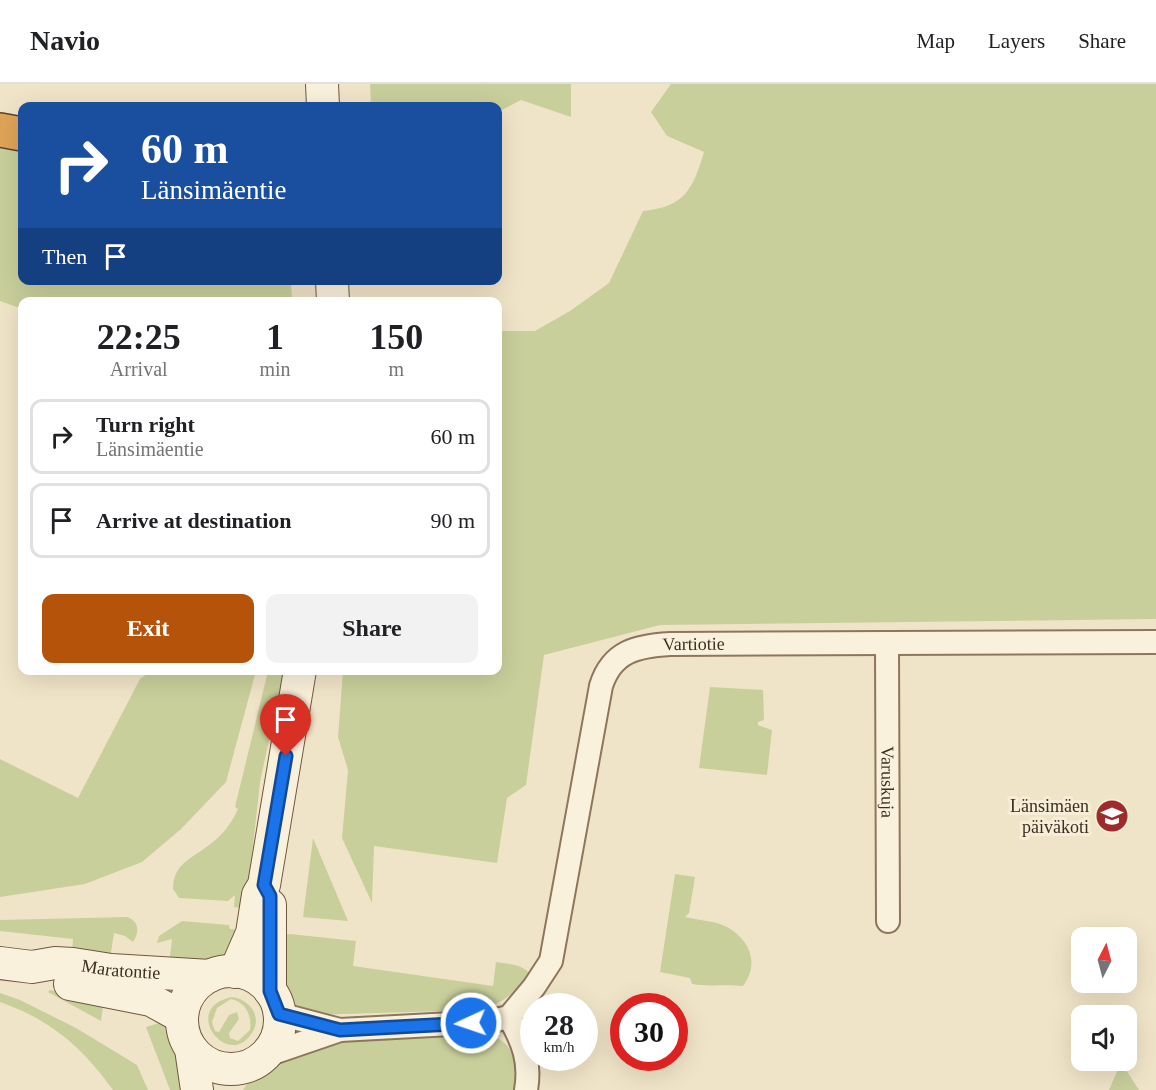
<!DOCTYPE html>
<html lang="en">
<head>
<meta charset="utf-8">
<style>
	:root { --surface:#fff; --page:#f2f2f2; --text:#202124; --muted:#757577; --line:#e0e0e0; --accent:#b45309 }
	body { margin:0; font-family:"Times New Roman",serif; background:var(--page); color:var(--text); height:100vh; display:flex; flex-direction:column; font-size:22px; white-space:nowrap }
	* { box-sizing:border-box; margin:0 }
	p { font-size:20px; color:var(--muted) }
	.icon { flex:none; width:33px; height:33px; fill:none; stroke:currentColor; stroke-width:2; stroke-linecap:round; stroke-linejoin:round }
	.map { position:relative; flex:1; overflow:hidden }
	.sheet { position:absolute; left:18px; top:213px; width:484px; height:378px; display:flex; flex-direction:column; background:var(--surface); border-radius:12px; box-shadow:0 6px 24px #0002 }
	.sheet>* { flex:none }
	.top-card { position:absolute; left:18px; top:18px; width:484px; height:183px; border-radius:12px; box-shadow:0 6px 24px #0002; background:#1a4fa0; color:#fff; overflow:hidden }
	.needle { width:39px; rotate:6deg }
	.tools { position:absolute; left:1071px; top:843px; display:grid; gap:12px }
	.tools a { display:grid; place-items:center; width:66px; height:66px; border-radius:12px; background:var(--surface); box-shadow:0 6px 24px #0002; font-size:30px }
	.speed { position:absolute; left:520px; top:909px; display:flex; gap:12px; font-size:30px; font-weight:700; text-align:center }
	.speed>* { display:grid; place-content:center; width:78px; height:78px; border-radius:50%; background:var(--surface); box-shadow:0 6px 24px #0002; line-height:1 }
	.speed small { font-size:15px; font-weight:400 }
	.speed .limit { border:9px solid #d22; background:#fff; color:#111 }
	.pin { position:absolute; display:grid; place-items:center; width:51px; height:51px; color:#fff; margin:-62px -26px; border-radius:50% 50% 50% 0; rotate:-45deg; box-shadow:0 0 6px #0007 }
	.pin .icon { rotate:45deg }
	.me { position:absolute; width:66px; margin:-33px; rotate:267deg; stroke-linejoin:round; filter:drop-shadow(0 0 4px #0008) }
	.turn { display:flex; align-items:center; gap:21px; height:126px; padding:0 24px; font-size:27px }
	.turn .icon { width:78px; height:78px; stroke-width:2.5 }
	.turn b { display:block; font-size:42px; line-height:51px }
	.then { display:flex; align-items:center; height:57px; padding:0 24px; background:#0003; gap:12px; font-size:22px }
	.eta { display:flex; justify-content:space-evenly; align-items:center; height:102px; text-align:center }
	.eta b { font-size:36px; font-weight:800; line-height:42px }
	.button { display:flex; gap:12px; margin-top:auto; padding:12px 24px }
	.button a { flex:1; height:69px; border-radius:12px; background:var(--accent); color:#fff; font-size:24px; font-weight:800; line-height:69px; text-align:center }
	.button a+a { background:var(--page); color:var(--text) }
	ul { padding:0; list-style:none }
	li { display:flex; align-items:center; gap:18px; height:75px; margin:0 12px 9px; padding:0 12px; border:3px solid var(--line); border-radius:12px }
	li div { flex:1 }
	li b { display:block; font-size:22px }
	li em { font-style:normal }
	header { display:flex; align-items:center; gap:36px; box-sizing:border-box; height:84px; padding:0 30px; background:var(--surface); border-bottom:2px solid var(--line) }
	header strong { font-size:28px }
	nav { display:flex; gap:33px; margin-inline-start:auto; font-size:21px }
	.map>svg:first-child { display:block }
</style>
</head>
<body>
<header>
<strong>Navio</strong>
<nav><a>Map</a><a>Layers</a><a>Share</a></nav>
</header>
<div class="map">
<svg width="1156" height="1006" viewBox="0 0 1156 1006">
	<rect width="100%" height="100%" fill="#f0e4c8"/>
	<g fill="#c9cf9b" fill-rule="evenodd">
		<path d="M370 0H571V33L521 16 498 28V22H371Z"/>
		<path d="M671 0H1156V535L660 541 544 571 526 701 507 714 497 779 374 762 372 819 342 754 348 686 338 653 343 587 498 586V247H535L570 227 609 199 643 127C685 123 693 105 704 68L667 52 651 28Z"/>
		<path d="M0 62 22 66V196L291 197 292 217 22 218V225L0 217Z"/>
		<path d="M151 587H256L226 698 181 745 142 778 85 800 0 813V675L78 714 140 595Z"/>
		<path d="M268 587H284L260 698 246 825 234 823 235 811 228 817 179 814 173 805C173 779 193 774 209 761 223 751 231 740 238 725L235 723Z"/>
		<path d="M710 603 763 606 764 636 758 638V641L772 646 767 691 699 684Z"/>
		<path d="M313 754 348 837 303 833Z"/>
		<path d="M675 790 695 793 689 829 685 833C698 836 716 837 727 843 750 856 760 880 743 902 725 900 711 903 692 900L690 894 660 888Z"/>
		<path d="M127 833C139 837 140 848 133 858L125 852 114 849 110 875 72 868 73 855 0 847V836Z"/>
		<path d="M182 837 229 841 230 845 245 846C221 889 214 879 169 880L172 855 157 859 159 852Z"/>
		<path d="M290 850 356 857 353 882 493 902 496 878C507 880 523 880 530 890 516 910 500 921 476 926L312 931C271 913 281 891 280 852Z"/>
		<path d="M50 906 104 916 101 937 48 908Z"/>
		<path d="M0 909 20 916 76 944 137 981 148 1006H113C82 963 51 936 0 918Z"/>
		<path d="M232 913C249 915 263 932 252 949 228 987 179 924 232 913ZM231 915C246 918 252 932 250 946L238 957 230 954 229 949 239 935 237 928 229 931 219 948 215 947 212 938 217 924Z"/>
		<path d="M165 937 172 950 186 1006H170L146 943Z"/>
		<path d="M433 951C484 950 520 940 516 1006H243L251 994 266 983 327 959Z"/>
		<path d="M1121 978 1139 1006H1109Z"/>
	</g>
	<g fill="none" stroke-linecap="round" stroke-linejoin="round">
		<g stroke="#8d765c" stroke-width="26">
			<g id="minor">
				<path id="s1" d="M887 560 888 837"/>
				<path d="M279 930 340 946"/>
				<path d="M509 933C523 958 531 977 526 1006"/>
				<path id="s2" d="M264 972 340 946 488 938 509 933 534 903 551 877 601 602C612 567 637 562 670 560L1156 558"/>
			</g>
		</g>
		<g stroke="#6f573f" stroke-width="34">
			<g id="secondary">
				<path d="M322 0 323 22"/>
				<path d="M332 196 333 218"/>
				<path id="s3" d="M0 879 32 883 55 879 73 880 111 886 210 892"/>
				<circle cx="231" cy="936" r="49"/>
				<path d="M235 888 252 849 258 811 264 801 300 586"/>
				<path d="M70 900 151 916 182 933"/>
				<path d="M270 907V821"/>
				<path d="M191 965 197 1006"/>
			</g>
		</g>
		<g stroke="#5b4430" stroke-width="36">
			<path id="motorway" d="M0 46 22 50"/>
		</g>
		<use href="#minor" stroke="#faf1dc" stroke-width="22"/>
		<use href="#secondary" stroke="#faf1dc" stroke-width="32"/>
		<use href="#motorway" stroke="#e0a458" stroke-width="33"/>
	</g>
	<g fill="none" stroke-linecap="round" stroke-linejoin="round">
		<g stroke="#114b97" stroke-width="15">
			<path id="route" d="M286 672 264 801 270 812V907L279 930 340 946 471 939"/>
		</g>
		<use href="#route" stroke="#1a73e8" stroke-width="10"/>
	</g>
	<defs>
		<g id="school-disc" transform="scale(1.725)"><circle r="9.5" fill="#9e2a2b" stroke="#f7eed8"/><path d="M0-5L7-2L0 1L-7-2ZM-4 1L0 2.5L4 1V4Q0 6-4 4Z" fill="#fff"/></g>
	</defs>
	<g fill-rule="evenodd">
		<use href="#school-disc" x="1112" y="732"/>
	</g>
	<g text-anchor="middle" stroke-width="6" stroke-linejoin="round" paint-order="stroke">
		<g font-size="18" fill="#3d2e20" stroke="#f7eed8">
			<text dy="6" stroke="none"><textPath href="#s2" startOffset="711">Vartiotie</textPath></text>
			<text dy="6" stroke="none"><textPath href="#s1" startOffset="138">Varuskuja</textPath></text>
			<text dy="6" stroke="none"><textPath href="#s3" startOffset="122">Maratontie</textPath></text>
		</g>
		<g font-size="18" fill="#3d2e20" stroke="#f7eed8" text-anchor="end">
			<text x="1089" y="728">Länsimäen<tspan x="1089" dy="21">päiväkoti</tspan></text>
		</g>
	</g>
</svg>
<div class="tools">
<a><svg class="needle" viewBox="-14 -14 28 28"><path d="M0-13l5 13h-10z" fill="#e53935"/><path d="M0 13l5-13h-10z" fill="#757577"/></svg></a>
<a><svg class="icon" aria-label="sound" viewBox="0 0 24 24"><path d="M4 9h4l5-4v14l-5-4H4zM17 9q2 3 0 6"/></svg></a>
</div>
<div class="speed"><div>28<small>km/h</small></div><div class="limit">30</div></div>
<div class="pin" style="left:286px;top:672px;background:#d93025"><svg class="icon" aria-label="arrive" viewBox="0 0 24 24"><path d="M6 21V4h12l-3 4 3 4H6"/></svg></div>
<svg class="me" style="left:471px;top:939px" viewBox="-20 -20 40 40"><circle r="17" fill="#1a73e8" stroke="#fff" stroke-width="3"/><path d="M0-11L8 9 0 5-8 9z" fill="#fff"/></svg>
<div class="top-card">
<div class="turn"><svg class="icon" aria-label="right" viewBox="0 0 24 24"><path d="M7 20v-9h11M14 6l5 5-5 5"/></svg><div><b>60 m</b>Länsimäentie</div></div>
<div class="then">Then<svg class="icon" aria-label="arrive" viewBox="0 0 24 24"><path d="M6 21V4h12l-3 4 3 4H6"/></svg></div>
</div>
<section class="sheet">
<div class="eta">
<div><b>22:25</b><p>Arrival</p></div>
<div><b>1</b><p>min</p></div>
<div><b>150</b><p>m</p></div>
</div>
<ul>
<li><svg class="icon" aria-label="right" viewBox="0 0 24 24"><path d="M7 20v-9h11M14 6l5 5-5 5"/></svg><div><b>Turn right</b><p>Länsimäentie</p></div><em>60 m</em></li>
<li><svg class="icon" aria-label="arrive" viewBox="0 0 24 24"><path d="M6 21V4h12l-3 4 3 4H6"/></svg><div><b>Arrive at destination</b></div><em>90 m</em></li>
</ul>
<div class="button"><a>Exit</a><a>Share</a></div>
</section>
</div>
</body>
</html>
